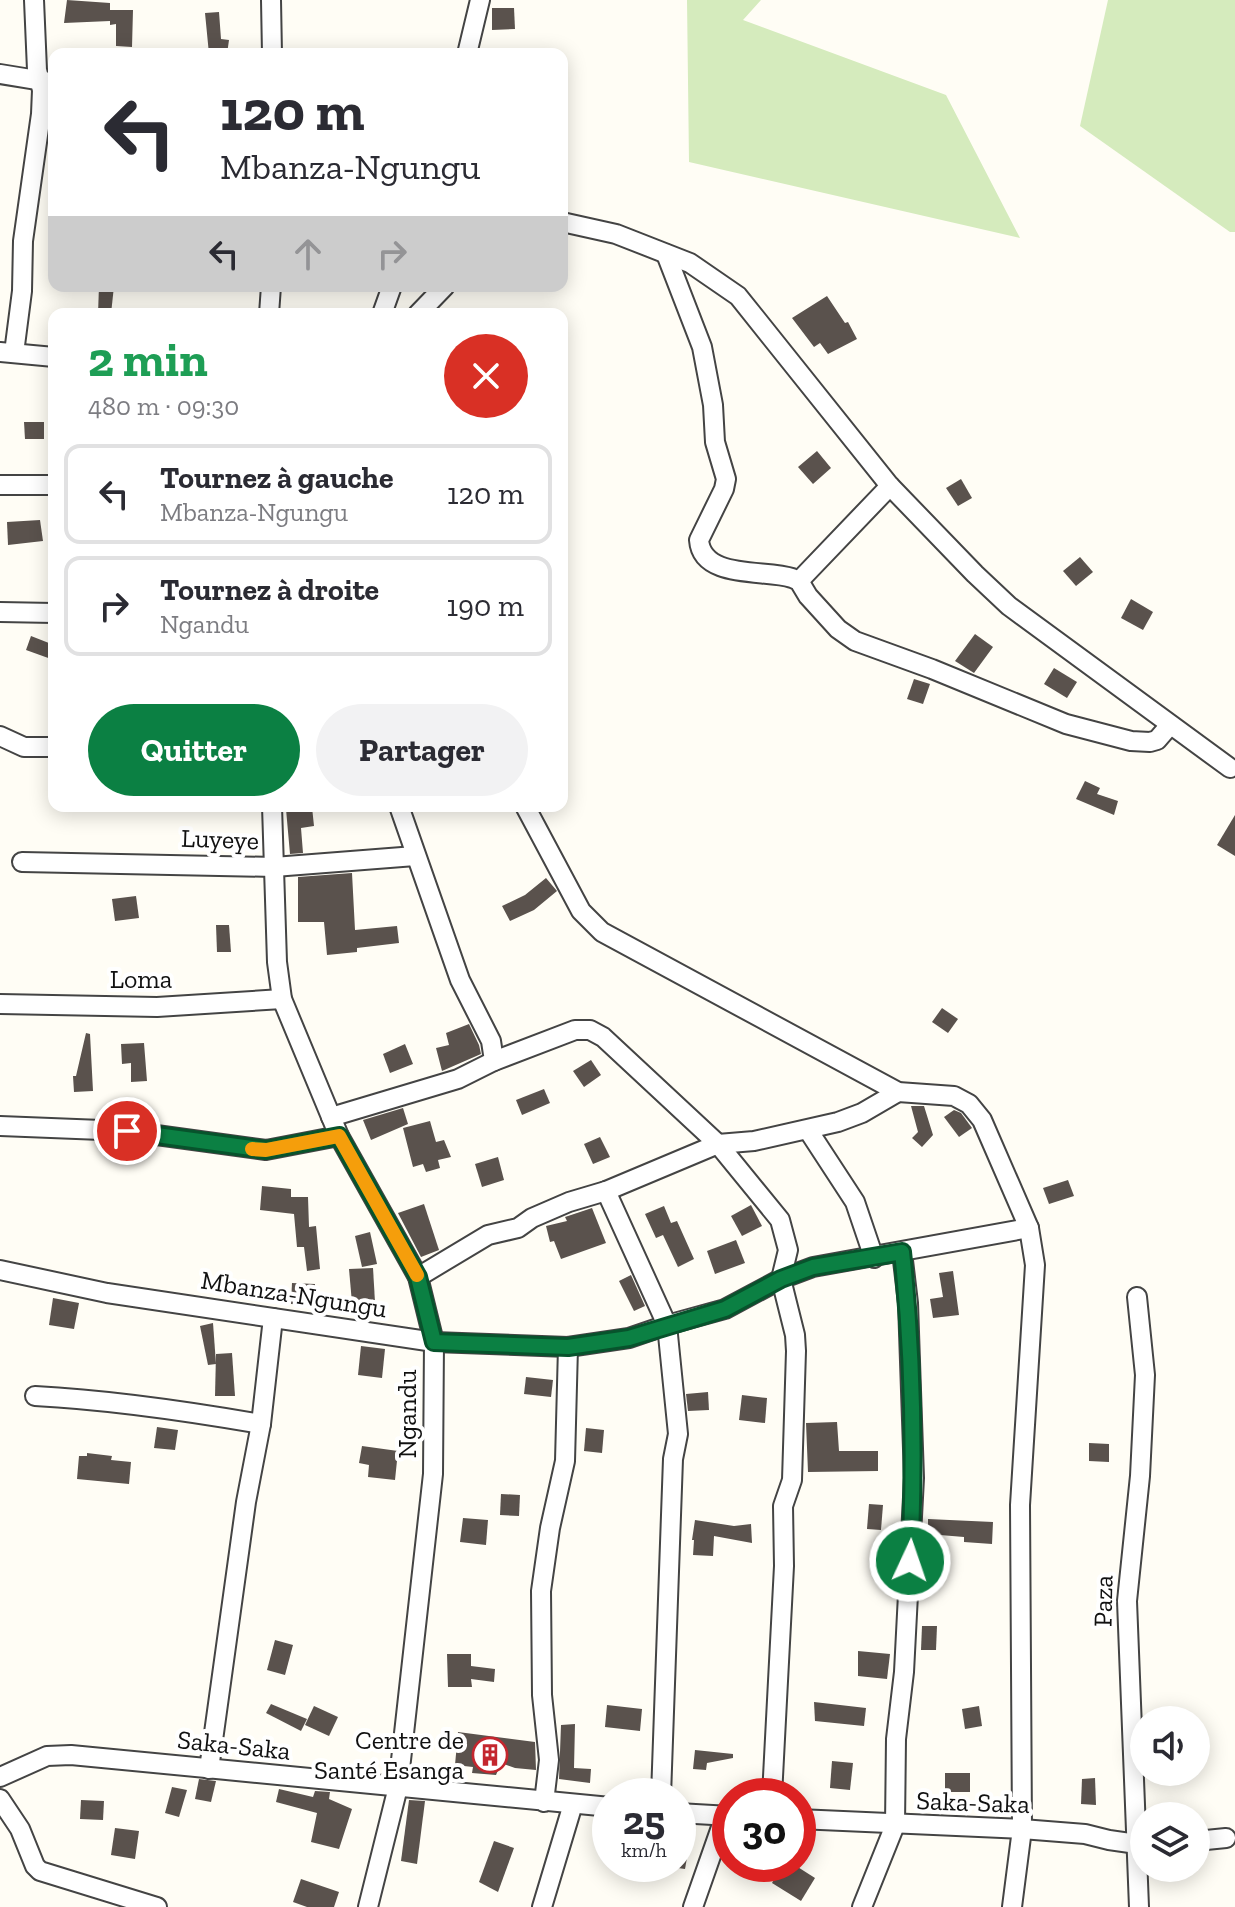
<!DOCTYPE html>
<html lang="fr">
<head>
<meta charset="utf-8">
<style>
	:root { --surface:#fff; --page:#f2f2f3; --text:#2b2b33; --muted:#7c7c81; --line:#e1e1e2; --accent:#0b8043 }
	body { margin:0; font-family:"Zilla Slab",serif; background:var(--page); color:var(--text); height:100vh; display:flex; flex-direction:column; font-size:30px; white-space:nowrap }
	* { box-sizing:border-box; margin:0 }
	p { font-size:26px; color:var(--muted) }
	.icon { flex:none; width:44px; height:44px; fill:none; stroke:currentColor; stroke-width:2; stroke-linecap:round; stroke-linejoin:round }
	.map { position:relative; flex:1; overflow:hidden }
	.side { position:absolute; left:48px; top:308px; width:520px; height:504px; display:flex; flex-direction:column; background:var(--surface); border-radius:16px; box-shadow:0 4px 20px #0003 }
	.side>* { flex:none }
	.top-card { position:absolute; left:48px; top:48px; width:520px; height:244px; border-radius:16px; box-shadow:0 4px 20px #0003; background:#fff; color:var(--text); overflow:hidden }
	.fabs { position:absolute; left:1130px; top:1706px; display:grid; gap:16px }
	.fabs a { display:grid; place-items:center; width:80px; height:80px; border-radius:50%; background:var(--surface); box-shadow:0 4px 20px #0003; font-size:40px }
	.speed { position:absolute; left:592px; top:1778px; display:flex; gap:16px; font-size:40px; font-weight:700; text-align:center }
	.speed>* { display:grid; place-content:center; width:104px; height:104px; border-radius:50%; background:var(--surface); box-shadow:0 4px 20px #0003; line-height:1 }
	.speed small { font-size:20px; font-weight:400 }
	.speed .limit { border:12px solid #d22; background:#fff; color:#111 }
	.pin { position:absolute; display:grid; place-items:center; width:68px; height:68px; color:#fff; margin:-34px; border:4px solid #fff; border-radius:50%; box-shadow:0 2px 8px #0007 }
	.me { position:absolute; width:88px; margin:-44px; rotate:3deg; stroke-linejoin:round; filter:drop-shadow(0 0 6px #0008) }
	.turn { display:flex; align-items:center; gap:28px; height:168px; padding:0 40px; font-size:36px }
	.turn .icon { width:104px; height:104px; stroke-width:2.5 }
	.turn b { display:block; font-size:56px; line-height:68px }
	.lanes { display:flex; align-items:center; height:76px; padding:0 40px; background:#0003; justify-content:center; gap:40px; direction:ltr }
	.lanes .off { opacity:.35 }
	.round { display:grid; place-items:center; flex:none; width:84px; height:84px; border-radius:42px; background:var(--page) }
	.headline { display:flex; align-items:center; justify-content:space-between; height:136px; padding:0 40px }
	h1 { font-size:48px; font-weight:700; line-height:60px; color:#1e9e55 }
	.primary-button { display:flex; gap:16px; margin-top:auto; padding:16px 40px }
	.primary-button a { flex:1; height:92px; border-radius:48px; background:var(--accent); color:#fff; font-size:32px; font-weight:700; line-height:92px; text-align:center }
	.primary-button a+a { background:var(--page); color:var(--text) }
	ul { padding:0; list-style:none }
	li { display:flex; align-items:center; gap:24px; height:100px; margin:0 16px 12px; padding:0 24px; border:4px solid var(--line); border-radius:16px }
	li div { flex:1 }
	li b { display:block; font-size:30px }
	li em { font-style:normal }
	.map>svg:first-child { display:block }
</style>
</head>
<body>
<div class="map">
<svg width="1235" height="1907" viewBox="0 0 1235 1907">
	<rect width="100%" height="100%" fill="#fffdf5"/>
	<g fill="#d5ebbd">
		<path d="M687 0H761L743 20 946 95 1020 238 689 162Z"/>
		<path d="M1108 0H1235V232H1230L1080 126Z"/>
	</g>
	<g fill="#5a524d">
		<path d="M67 0 110 3V10H133L132 47 116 46V24L110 25V21L64 23Z"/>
		<path d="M492 8H514L515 29 492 30Z"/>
		<path d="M219 12 221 39 229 40 227 54H209L205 13Z"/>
		<path d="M99 286H114L111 314H98Z"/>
		<path d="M827 296 845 323 848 322 857 339 828 354 820 343 814 347 792 318Z"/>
		<path d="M24 422H44V439H25Z"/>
		<path d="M817 451 831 468 813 484 798 467Z"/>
		<path d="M961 479 972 498 958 506 946 488Z"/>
		<path d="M40 520 43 541 8 545 7 522Z"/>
		<path d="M1080 557 1093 572 1076 586 1063 571Z"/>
		<path d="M1131 599 1153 612 1143 630 1121 618Z"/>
		<path d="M975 634 993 647 974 673 955 661Z"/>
		<path d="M31 636 54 645 51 659 26 650Z"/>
		<path d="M1054 668 1077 682 1067 698 1044 684Z"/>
		<path d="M914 679 930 684 923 704 907 699Z"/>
		<path d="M1085 781 1100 788 1097 794 1118 801 1114 815 1076 799Z"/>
		<path d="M312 807 314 826 301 828 303 853 290 854 286 809Z"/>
		<path d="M1235 815V856L1217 845Z"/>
		<path d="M352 873 355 930 397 926 399 943 357 948V952L327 955 324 922H298V877Z"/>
		<path d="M546 878 557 891 534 910 510 921 502 906 525 895Z"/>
		<path d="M136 896 139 918 115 921 112 899Z"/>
		<path d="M216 925H229L231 952H217Z"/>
		<path d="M942 1008 958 1019 948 1033 932 1022Z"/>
		<path d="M469 1024 479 1045 481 1054 442 1071 436 1048 449 1045 446 1033Z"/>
		<path d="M86 1033 90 1034 93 1091 74 1092 73 1076H76Z"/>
		<path d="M144 1043 147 1081 131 1082V1063L122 1064 121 1044Z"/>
		<path d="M405 1044 413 1064 390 1073 383 1054Z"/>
		<path d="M591 1060 601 1075 584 1087 573 1071Z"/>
		<path d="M544 1089 550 1103 522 1115 516 1100Z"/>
		<path d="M911 1106H924L933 1135 922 1147 912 1138 918 1132Z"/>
		<path d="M403 1108 408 1124 371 1140 363 1120Z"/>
		<path d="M954 1110 961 1113 972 1128 959 1137 944 1117Z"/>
		<path d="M430 1121 436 1142 444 1140 451 1157 438 1160 440 1168 426 1172 423 1164 413 1167 403 1128Z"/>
		<path d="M600 1137 610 1157 593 1164 584 1144Z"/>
		<path d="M498 1157 504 1180 482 1187 475 1164Z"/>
		<path d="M1068 1180 1074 1196 1049 1204 1043 1188Z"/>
		<path d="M262 1186 291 1189V1197H308L309 1227 316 1226 320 1269 307 1271 304 1247H297L294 1214 260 1210Z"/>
		<path d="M424 1204 439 1250 421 1257 398 1213Z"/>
		<path d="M751 1205 762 1226 742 1236 731 1216Z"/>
		<path d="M664 1206 671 1223 677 1221 694 1259 678 1267 663 1235 656 1238 645 1214Z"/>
		<path d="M592 1208 606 1243 561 1259 554 1241 550 1242 546 1226 567 1221 565 1217Z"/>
		<path d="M370 1232 377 1264 362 1267 355 1236Z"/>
		<path d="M736 1240 745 1263 715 1274 707 1251Z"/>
		<path d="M373 1268 375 1302 352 1303 349 1269Z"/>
		<path d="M953 1271 959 1315 933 1318 930 1299 943 1297 939 1273Z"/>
		<path d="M631 1275 645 1306 634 1311 619 1281Z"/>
		<path d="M292 1283 315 1284V1305L291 1304Z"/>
		<path d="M53 1298 79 1303 74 1329 49 1325Z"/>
		<path d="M213 1323 216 1364 208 1365 200 1326Z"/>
		<path d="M361 1346 385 1349 382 1378 358 1375Z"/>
		<path d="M232 1353 235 1396H215L216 1354Z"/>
		<path d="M526 1377 553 1380 551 1397 524 1394Z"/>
		<path d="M708 1392 709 1410 688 1411 686 1394Z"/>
		<path d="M742 1395 767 1398 765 1423 739 1420Z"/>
		<path d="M837 1422 839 1451H878V1471L808 1472 806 1423Z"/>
		<path d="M157 1427 178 1430 175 1450 154 1448Z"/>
		<path d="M586 1428 604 1430 602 1453 584 1451Z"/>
		<path d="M1089 1443 1109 1444V1462L1089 1461Z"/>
		<path d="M362 1446 398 1451 395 1480 368 1477 369 1465 359 1463Z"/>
		<path d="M87 1453 112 1456 111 1460 131 1462 129 1484 77 1479 79 1456H87Z"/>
		<path d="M501 1494 520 1495 519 1516 500 1515Z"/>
		<path d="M869 1504 883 1505 881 1530 867 1529Z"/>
		<path d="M463 1518 488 1520 486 1545 460 1542Z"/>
		<path d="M928 1519 993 1522 992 1544 964 1542V1537L928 1534Z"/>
		<path d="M695 1520 734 1526 751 1524 752 1543 714 1536 713 1556 693 1555 694 1540H692Z"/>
		<path d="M922 1626H937L936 1650H921Z"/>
		<path d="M275 1640 293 1645 285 1675 267 1670Z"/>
		<path d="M858 1651 890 1654 887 1679 858 1676Z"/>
		<path d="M447 1654H471V1666L495 1669 494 1682 471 1679 472 1687H448Z"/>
		<path d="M814 1702 866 1708 864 1726 815 1721Z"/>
		<path d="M271 1704 307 1719 301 1731 266 1713Z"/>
		<path d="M607 1705 642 1709 640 1731 605 1727Z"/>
		<path d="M314 1706 338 1717 329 1736 305 1725Z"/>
		<path d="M979 1706 982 1726 965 1729 962 1709Z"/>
		<path d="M575 1724 574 1768 591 1769 590 1783 559 1779 561 1725Z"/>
		<path d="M458 1732 535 1742 536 1770 515 1768 501 1763 496 1775 472 1773 473 1767 455 1765Z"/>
		<path d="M695 1750 733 1754V1758L707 1763 706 1770 693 1769Z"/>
		<path d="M832 1761 853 1763 850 1790 830 1788Z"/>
		<rect x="945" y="1773" width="25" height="19"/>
		<path d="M1095 1778 1096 1805 1081 1804 1082 1779Z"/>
		<path d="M199 1779 216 1781 211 1802 195 1799Z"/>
		<path d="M172 1787 187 1790 179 1817 165 1813Z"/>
		<path d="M279 1789 313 1797 315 1791 330 1792 329 1799 352 1809 339 1849 311 1842 317 1813 276 1802Z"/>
		<path d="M81 1800 104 1801 103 1820 80 1819Z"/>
		<path d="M409 1800 425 1801 417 1864 401 1861Z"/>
		<path d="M678 1827 692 1830 685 1869 678 1868Z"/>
		<path d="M115 1828 139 1831 135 1859 111 1855Z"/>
		<path d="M494 1841 514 1848 498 1892 479 1882Z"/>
		<path d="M783 1864H793L815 1878 801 1901 772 1883Z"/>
		<path d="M301 1879 339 1892 334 1907H307L293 1902Z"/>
	</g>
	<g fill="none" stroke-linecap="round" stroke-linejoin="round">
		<g stroke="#444" stroke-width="22">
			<g id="street">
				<path d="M271 0 272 54"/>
				<path d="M467 54 480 0"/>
				<path d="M0 74 49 82"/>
				<path d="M562 222 616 234 690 263 738 296 890 486 975 574 1009 606 1230 768"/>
				<path d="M666 254 702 347 713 405 715 442 726 479 724 489 699 540C702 580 766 569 792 578L799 581 808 596 838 629 855 641 932 669 1066 724 1131 741 1150 742 1157 740 1170 725"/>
				<path d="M269 314 271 286"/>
				<path d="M382 314 392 286"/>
				<path d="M418 314 445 286"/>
				<path d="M0 352 54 357"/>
				<path d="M14 353 22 291 23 241 41 114 42 90 37 70 34 0"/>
				<path d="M0 485H54"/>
				<path d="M799 581 890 486"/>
				<path d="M0 612 54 613"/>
				<path d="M0 736 24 747H54"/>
				<path d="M272 806 277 962 282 999 339 1136 418 1277 434 1342 433 1474 398 1787 368 1907"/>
				<path d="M525 806 581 911 602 932 898 1092 954 1096 969 1104 982 1120 1029 1228 1035 1265 1020 1505 1022 1829 1012 1907"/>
				<path d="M22 862 274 867 415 856"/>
				<path d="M0 1004 157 1007 282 999"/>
				<path d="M494 1061 575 1030H590L603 1037 718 1144 780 1220 788 1250 781 1279 795 1335 796 1351 792 1480 783 1506 784 1566 772 1796"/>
				<path d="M331 1117 458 1079 494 1061 491 1041 460 980 399 806"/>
				<path d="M0 1126 127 1131 266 1150 339 1136"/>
				<path d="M808 1130 855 1202 874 1258"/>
				<path d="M606 1191 667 1325 678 1434 673 1459 661 1796"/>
				<path d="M0 1270 107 1293 434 1342 568 1347 629 1338 667 1325 725 1309 781 1279 813 1267 1029 1228"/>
				<path d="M418 1277 488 1235 518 1228 532 1218 569 1202 606 1191 718 1144 754 1141 838 1122 862 1113 898 1092"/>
				<path d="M1137 1297 1145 1375 1140 1476 1127 1601 1139 1907"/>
				<path d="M35 1396C112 1400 186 1411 261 1424"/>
				<path d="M209 1769 246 1502 261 1424 273 1318"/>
				<path d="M0 1777 47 1756 71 1755 610 1807"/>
				<path d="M0 1799 20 1829 35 1866 40 1871 157 1907"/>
				<path d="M544 1802 549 1760 542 1695 541 1591 550 1528 565 1461 568 1347"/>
				<path d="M678 1813 730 1816"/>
				<path d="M798 1819 1022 1829 1085 1834 1109 1840 1144 1845"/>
				<path d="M1196 1841 1226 1838"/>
				<path d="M542 1907 573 1804"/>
				<path d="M693 1907 725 1816"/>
				<path d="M862 1907 895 1825 896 1739 904 1672 914 1478 908 1303 902 1252"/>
			</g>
		</g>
		<use href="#street" stroke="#fff" stroke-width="18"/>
	</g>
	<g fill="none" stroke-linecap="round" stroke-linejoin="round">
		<g stroke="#07532c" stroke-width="20">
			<path id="route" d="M127 1131 266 1150 339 1136 418 1277 434 1342 568 1347 629 1338 725 1309 781 1279 813 1267 902 1252C913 1354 915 1458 910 1561"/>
		</g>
		<use href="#route" stroke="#0b8043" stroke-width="14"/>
		<path stroke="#f59e0b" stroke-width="14" d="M252 1149 266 1150 339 1136 417 1275"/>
	</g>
	<defs>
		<g id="building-ring" transform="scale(1.8)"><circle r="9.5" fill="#fff" stroke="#c4262e" stroke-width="1.5"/><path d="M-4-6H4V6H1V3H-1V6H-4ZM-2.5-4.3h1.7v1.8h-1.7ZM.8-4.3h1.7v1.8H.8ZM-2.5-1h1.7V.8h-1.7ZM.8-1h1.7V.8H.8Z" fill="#c4262e"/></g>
	</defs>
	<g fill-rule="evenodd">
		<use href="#building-ring" x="490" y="1755"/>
	</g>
	<g text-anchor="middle" stroke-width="8" stroke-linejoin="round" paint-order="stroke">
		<g font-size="26" fill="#111" stroke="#fff">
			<text transform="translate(220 839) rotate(2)" y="9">Luyeye</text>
			<text x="141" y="988">Loma</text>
			<text transform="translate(294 1294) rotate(9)" y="9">Mbanza-Ngungu</text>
			<text transform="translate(407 1414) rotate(-90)" y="9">Ngandu</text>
			<text transform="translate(1103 1601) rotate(-89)" y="9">Paza</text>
			<text transform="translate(234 1745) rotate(6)" y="9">Saka-Saka</text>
			<text transform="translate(973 1802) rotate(2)" y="9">Saka-Saka</text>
		</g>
		<g font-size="26" fill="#111" stroke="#fff" text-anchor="end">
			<text x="464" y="1749">Centre de<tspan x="464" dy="30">Santé Esanga</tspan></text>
		</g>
	</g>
</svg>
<div class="fabs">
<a><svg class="icon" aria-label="sound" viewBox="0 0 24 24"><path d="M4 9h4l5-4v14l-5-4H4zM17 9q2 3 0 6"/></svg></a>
<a><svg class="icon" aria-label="layers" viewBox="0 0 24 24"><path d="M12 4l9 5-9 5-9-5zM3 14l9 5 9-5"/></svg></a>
</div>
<div class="speed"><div>25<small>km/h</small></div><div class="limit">30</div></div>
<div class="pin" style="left:127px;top:1131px;background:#d93025"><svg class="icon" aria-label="arrive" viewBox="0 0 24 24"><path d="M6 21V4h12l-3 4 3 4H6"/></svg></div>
<svg class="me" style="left:910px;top:1561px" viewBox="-20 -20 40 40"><circle r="17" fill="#0b8043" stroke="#fff" stroke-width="3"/><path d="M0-11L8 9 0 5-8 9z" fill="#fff"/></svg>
<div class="top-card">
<div class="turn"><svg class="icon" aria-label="left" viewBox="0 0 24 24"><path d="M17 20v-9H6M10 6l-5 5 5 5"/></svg><div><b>120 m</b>Mbanza-Ngungu</div></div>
<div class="lanes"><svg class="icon" aria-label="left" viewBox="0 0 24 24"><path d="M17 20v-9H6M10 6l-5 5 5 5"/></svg><svg class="icon off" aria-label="ahead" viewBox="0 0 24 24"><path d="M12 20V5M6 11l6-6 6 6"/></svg><svg class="icon off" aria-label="right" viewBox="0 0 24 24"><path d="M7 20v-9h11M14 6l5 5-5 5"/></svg></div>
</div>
<section class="side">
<div class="headline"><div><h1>2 min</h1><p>480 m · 09:30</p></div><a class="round" style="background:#d93025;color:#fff"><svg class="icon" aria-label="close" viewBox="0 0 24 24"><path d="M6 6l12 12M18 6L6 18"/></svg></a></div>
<ul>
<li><svg class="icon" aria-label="left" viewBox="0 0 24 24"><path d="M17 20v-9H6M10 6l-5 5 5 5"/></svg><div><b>Tournez à gauche</b><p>Mbanza-Ngungu</p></div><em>120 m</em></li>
<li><svg class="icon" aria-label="right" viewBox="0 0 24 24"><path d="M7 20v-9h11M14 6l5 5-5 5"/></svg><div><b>Tournez à droite</b><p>Ngandu</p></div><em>190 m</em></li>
</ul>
<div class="primary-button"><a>Quitter</a><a>Partager</a></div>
</section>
</div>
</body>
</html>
